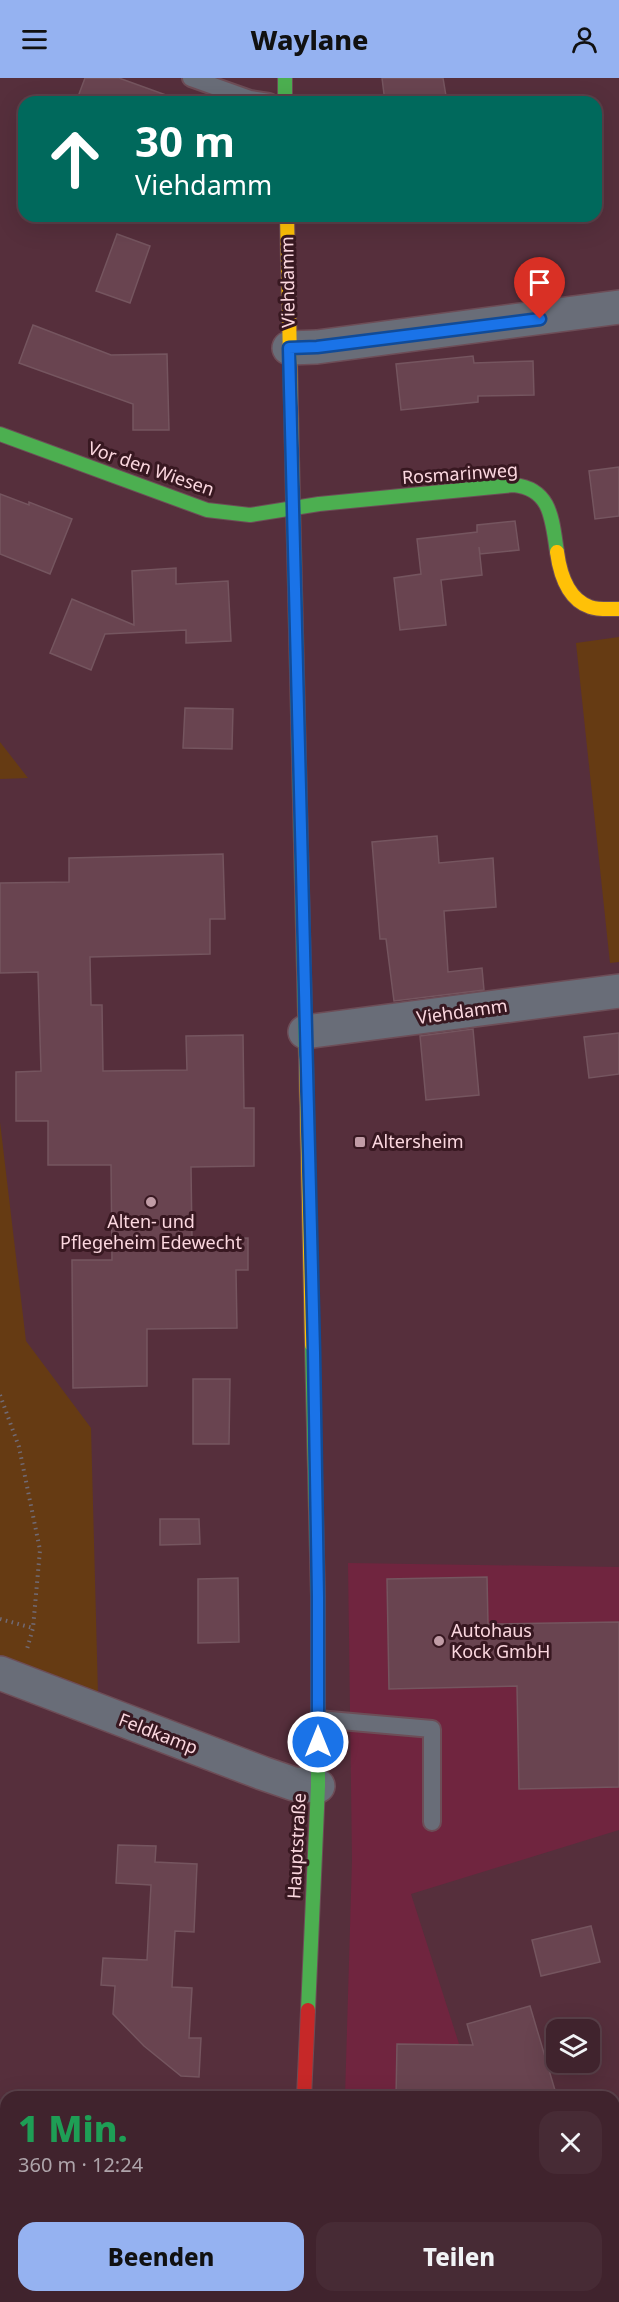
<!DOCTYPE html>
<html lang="de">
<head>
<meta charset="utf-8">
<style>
	:root { --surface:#40232d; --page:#472b35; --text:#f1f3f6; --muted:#aea4aa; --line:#594049; --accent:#95b2f1 }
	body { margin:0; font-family:"Noto Sans",sans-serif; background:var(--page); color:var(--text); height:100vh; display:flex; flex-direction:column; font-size:22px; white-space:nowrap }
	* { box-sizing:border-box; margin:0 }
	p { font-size:20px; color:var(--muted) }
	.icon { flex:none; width:33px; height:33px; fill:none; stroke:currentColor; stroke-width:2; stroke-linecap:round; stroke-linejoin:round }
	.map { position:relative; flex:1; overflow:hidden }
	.panel { position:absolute; left:0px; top:2013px; width:620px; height:212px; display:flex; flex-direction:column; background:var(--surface); border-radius:18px 18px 0 0; box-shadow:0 6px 24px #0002,0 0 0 2px var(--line) }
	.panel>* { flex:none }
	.top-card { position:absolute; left:18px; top:18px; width:584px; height:126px; border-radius:18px; box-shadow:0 6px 24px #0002,0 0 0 2px var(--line); background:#00695c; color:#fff; overflow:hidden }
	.fabs { position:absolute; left:546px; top:1941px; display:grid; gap:12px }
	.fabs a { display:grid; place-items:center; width:54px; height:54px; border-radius:12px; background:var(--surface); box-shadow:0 6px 24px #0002,0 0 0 2px var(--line); font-size:30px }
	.pin { position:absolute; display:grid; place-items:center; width:51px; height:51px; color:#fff; margin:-62px -26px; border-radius:50% 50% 50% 0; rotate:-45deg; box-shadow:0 0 6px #0007 }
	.pin .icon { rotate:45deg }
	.me { position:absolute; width:66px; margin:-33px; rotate:0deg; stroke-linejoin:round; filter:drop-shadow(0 0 4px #0008) }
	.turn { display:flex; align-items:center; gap:21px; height:126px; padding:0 18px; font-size:27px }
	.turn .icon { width:78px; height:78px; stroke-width:2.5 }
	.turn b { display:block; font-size:42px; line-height:51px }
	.round { display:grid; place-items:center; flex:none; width:63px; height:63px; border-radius:18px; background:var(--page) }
	.head { display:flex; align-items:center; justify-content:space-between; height:102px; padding:0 18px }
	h1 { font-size:36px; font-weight:800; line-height:45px; color:#1e9e55 }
	.action { display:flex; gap:12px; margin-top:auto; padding:12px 18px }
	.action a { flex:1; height:69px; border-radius:18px; background:var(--accent); color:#111; font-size:24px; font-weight:800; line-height:69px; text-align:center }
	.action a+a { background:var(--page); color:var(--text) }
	header { display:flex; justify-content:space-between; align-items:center; height:78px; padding:0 18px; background:var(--accent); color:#111; font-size:27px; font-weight:800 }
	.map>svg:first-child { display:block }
</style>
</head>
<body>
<header><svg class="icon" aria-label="menu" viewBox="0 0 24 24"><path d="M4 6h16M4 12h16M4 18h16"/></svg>Waylane<svg class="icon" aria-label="person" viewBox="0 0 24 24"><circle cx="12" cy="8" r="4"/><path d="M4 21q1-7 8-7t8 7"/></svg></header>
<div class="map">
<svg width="619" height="2224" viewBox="0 0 619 2224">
	<rect width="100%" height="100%" fill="#562f3c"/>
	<g fill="#70253f">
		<path d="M348 1485 619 1489V1752L411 1816 476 2019H345L352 1782Z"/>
		<path d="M339 2218H506V2224H338Z"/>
	</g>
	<g fill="#663b13">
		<path d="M619 559V884L610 885 576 565Z"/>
		<path d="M0 664 28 700 0 701Z"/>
		<path d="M0 1044 26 1263 91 1350 98 1616 0 1580Z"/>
	</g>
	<g fill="#694450" stroke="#75555f" stroke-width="1.5">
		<path d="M85 0H119L177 21 176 24H76Z"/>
		<path d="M382 0H443L447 24H385Z"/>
		<path d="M117 156 150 168 130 225 96 213Z"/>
		<path d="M33 247 111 277 167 276 169 352H133V326L19 285Z"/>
		<path d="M473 278 474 285 533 283 534 317 478 318V324L401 332 396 286Z"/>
		<path d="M619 389V438L595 441 589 393Z"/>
		<path d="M0 416 29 427V424L72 441 50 496 0 476Z"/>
		<path d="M515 443 519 472 480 476 479 469 482 497 441 502 446 547 400 552 394 500 421 496 417 461 477 454V447Z"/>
		<path d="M176 490V506L228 503 231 563 186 565V552L105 556 91 592 50 575 72 521 134 547 132 493Z"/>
		<path d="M185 630 233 631 232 671 183 670Z"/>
		<path d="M437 758 439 785 493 780 496 829 444 833 448 894 482 890 484 912 394 923 386 861H380L372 764Z"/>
		<path d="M223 776 225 841H210V876L90 879 91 927H102L103 993 187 992 186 958 243 957 244 1030H254V1088L191 1089 192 1161 248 1160V1192H236L237 1250 147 1251V1308L73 1310 72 1182H112L111 1087H48V1043H16V994L41 993 38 894 0 895V805L69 804V780Z"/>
		<path d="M473 951 479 1017 426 1022 420 958Z"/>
		<path d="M619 955V996L589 1000 584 959Z"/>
		<path d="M193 1301H230L229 1366H193Z"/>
		<path d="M160 1441H199L200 1466 160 1467Z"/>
		<path d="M487 1499 488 1546 619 1544V1709L519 1711 517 1608 389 1611 387 1501Z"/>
		<path d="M238 1500 239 1564 198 1565V1501Z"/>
		<path d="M118 1767 156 1768 155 1784 197 1786 194 1854 175 1853 172 1909 192 1910 189 1960H201L199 1999 181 1998 144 1968 113 1936 115 1908 101 1907 103 1880 147 1882 151 1807 116 1805Z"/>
		<path d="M591 1848 600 1884 541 1898 532 1862Z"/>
		<path d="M530 1928 557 2019H396L397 1966 473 1967 467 1946Z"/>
	</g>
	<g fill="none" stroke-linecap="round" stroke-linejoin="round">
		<g stroke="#6d4d57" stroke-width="20">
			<g id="lane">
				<path d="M191 0 250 21 269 24"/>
				<path d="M318 1641 432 1651V1744"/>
				<path d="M614 2055 619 2052"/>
			</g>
		</g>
		<g stroke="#6d4d57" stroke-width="36">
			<g id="street">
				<path d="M289 270 317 269 619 229"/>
				<path d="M305 954 619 913"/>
				<path d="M0 1595 262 1695 294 1706 318 1708"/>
			</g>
		</g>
		<g stroke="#6d4d57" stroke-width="16">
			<g id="fast">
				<path d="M285 0V24"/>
				<path d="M0 356 207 432 250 437 319 426 514 407C552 411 552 443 557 474"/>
				<path d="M293 425 306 981"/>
				<path d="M308 1932 318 1708V1519L312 1267"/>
			</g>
		</g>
		<g stroke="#6d4d57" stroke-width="16">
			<g id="slow">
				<path d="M287 138 293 425"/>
				<path d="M557 474C560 496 567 521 590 529 598 532 610 531 619 531"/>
				<path d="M306 981 312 1267"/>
				<path d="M294 2218V2224"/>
			</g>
		</g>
		<g stroke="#6d4d57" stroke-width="16">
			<path id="jam" d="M304 2019 308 1932"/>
		</g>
		<g stroke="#716a74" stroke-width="4" stroke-dasharray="1.5 4.5" stroke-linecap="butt">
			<path d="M0 1317 19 1369 40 1472 33 1550 27 1571"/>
			<path d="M0 1541 33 1550"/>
		</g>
		<use href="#lane" stroke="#696d78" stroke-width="16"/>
		<use href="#street" stroke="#696d78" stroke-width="33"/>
		<use href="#fast" stroke="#4caf50" stroke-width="14"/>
		<use href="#slow" stroke="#ffc107" stroke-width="14"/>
		<use href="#jam" stroke="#c62828" stroke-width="14"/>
	</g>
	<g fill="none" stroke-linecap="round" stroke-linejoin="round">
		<g stroke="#114b97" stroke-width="15">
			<path id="route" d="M318 1664V1519L314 1274 289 270 317 269 540 241"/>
		</g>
		<use href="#route" stroke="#1a73e8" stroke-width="10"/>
	</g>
	<g fill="#c19ca6" stroke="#381821" stroke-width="2">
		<rect x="354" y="1058" width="12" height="12" rx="3"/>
		<circle cx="151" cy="1124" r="6"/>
		<circle cx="439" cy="1563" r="6"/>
	</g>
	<g text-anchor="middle" stroke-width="6" stroke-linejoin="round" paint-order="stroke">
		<g font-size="18" fill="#fbd7df" stroke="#381821">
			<text transform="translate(288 204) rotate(-91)" y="6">Viehdamm</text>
			<text transform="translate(151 391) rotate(19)" y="6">Vor den Wiesen</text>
			<text transform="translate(460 396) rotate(-4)" y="6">Rosmarinweg</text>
			<text transform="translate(462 934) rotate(-8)" y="6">Viehdamm</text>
			<text transform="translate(158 1656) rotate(21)" y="6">Feldkamp</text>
			<text transform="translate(297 1768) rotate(-87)" y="6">Hauptstraße</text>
		</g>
		<g font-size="18" fill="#fbd7df" stroke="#381821" text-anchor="start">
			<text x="372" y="1070">Altersheim</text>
			<text x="151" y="1150" text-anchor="middle">Alten- und<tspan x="151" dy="21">Pflegeheim Edewecht</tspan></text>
			<text x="451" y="1559">Autohaus<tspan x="451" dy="21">Kock GmbH</tspan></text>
		</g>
	</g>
</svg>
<div class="fabs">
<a><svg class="icon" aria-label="layers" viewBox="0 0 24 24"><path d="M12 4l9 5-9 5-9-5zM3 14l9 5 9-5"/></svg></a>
</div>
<div class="pin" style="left:540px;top:241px;background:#d93025"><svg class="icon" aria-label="arrive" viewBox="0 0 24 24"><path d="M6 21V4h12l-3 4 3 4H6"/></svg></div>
<svg class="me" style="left:318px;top:1664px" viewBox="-20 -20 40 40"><circle r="17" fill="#1a73e8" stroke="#fff" stroke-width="3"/><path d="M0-11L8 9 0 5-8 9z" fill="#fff"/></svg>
<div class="top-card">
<div class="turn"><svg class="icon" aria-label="ahead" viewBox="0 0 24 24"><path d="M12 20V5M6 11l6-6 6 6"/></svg><div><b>30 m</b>Viehdamm</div></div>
</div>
<section class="panel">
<div class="head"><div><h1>1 Min.</h1><p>360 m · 12:24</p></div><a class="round"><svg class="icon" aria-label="close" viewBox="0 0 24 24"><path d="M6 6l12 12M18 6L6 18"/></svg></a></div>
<div class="action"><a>Beenden</a><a>Teilen</a></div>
</section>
</div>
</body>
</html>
